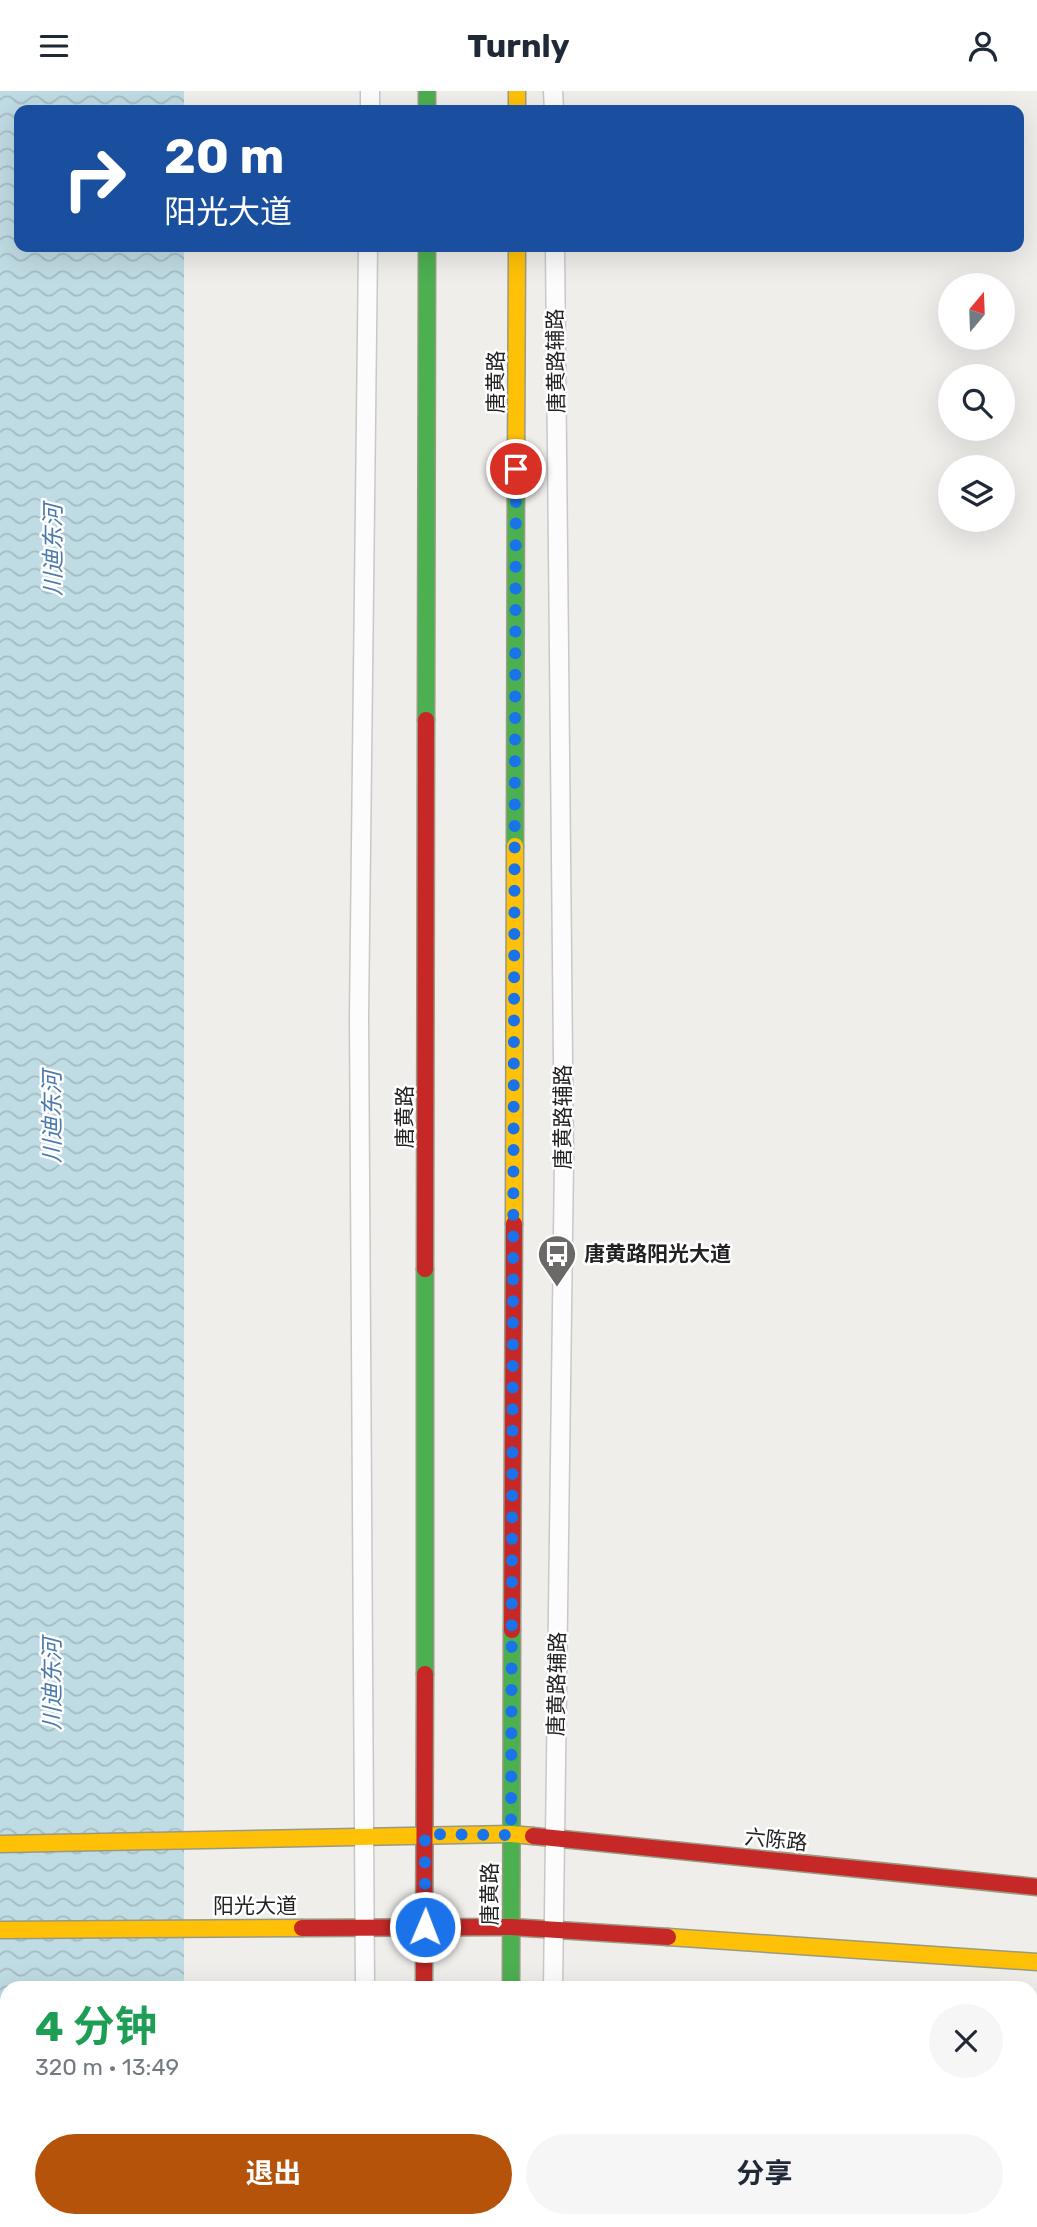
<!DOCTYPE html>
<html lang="zh">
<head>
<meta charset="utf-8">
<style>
	:root { --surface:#fff; --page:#f6f6f7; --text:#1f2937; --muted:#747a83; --accent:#b45309 }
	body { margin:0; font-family:Rubik,"Noto Sans SC",sans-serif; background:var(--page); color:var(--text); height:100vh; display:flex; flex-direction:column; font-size:26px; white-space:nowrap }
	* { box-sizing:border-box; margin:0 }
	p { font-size:23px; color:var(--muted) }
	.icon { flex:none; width:38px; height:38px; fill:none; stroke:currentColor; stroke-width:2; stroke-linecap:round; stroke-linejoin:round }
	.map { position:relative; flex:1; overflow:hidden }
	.sheet { position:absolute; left:0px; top:1890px; width:1038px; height:247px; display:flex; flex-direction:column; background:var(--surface); border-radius:21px 21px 0 0; box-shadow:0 7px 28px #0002 }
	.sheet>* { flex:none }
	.top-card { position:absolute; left:14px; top:14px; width:1010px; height:147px; border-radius:14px; box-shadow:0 7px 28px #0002; background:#1a4fa0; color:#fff; overflow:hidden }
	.needle { width:46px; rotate:19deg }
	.controls { position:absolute; left:938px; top:182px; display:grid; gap:14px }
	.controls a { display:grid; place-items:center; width:77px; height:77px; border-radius:50%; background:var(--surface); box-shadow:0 7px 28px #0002; font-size:35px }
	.pin { position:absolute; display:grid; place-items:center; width:60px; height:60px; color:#fff; margin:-30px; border:4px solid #fff; border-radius:50%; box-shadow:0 2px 7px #0007 }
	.me { position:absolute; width:77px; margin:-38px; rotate:1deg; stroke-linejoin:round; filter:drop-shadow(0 0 5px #0008) }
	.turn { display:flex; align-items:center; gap:24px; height:147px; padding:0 35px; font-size:32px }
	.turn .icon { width:91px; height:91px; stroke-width:2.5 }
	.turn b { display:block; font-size:49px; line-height:60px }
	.round { display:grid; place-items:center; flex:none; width:74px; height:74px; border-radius:37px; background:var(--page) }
	.summary { display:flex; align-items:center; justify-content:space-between; height:119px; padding:0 35px }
	h1 { font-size:42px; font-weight:700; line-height:52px; color:#1e9e55 }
	.action { display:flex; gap:14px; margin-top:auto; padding:14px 35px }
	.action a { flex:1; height:80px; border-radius:42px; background:var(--accent); color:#fff; font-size:28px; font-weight:700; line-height:80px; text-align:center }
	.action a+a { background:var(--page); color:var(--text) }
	header { display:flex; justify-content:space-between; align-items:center; height:91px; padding:0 35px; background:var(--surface); font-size:32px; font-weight:700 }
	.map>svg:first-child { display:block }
</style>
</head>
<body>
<header><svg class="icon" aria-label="menu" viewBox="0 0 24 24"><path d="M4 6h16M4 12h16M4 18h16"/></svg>Turnly<svg class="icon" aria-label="person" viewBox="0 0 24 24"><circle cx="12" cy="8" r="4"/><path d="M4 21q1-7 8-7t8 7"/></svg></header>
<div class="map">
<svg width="1037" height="2136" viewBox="0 0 1037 2136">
	<defs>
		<pattern id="water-waves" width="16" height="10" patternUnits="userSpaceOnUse" patternTransform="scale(1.75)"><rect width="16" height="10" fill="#bfdbe3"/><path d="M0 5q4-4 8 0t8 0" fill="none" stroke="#a4bcc2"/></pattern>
	</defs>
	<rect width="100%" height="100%" fill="#f0eeeb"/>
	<path fill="url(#water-waves)" d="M0 0H184V19H19V156H184V1897H7V2130H184V2136H0Z"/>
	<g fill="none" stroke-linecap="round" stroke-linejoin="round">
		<g stroke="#c9c8c7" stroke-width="21">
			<g id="lane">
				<path d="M553 0 554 19"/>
				<path d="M370 19V0"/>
				<path d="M365 1897 359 926 368 156"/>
				<path d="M553 1897 564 1069 555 156"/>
				<path d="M367 2130V2136"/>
				<path d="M551 2136V2130"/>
			</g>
		</g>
		<g stroke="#999a82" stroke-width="19">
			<g id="fast">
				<path d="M427 0V19"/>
				<path d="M426 629 427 156"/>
				<path d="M515 755 516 371"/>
				<path d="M425 1583V1178"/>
				<path d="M511 1897 512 1539"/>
			</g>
		</g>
		<g stroke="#999a82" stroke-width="19">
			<g id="slow">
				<path d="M517 0V19"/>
				<path d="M516 371 517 156"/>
				<path d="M514 1133 515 755"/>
				<path d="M0 1753 511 1743 533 1745"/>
				<path d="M0 1839 302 1837"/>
				<path d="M668 1846 1037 1871"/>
				<path d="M424 2130V2136"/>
				<path d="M510 2130V2136"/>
			</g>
		</g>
		<g stroke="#999a82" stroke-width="19">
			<g id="jam">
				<path d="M425 1178 426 629"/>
				<path d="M512 1539 514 1133"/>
				<path d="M533 1745 1037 1796"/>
				<path d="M302 1837 511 1836 668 1846"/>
				<path d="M424 1897 425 1583"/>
			</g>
		</g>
		<use href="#lane" stroke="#fdfcfc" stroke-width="18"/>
		<use href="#fast" stroke="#4caf50" stroke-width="16"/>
		<use href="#slow" stroke="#ffc107" stroke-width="16"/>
		<use href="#jam" stroke="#c62828" stroke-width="16"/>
	</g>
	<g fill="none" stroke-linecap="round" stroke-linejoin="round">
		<path stroke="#1a73e8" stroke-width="12" stroke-dasharray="0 21.6" d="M425 1836V1743L511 1744 516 378"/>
	</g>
	<defs>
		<g id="bus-pin" transform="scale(2.0125)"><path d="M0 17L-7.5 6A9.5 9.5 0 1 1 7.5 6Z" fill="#6a6968" stroke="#fff"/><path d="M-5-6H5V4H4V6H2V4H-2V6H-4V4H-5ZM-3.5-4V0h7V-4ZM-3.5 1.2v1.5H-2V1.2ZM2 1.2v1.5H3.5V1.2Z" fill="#fff"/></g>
	</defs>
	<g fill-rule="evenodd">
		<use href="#bus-pin" x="557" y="1163"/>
	</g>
	<g text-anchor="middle" stroke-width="5" stroke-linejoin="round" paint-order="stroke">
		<g font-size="21" fill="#222" stroke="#fff">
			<text transform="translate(556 270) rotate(-91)" y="7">唐黄路辅路</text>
			<text transform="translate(496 291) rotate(-90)" y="7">唐黄路</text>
			<text transform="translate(405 1026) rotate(-90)" y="7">唐黄路</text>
			<text transform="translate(563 1026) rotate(-90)" y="7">唐黄路辅路</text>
			<text transform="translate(557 1593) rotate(-89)" y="7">唐黄路辅路</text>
			<text transform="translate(776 1749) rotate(6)" y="7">六陈路</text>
			<text transform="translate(490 1803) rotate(-90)" y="7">唐黄路</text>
			<text x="255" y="1822">阳光大道</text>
		</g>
		<g font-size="21" font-weight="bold" fill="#222" stroke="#fff" text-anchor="start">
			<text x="584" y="1170">唐黄路阳光大道</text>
		</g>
		<g font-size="23" font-style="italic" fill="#4a7aab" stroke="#fff">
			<text transform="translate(53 459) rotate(-90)" y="8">川迪东河</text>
			<text transform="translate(52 1026) rotate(-90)" y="8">川迪东河</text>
			<text transform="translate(52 1593) rotate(-90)" y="8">川迪东河</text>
		</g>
	</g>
</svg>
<div class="controls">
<a><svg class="needle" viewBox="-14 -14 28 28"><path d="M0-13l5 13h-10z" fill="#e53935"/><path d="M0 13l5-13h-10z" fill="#747a83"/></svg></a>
<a><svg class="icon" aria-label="search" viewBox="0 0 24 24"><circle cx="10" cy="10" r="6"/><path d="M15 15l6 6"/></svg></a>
<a><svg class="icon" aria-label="layers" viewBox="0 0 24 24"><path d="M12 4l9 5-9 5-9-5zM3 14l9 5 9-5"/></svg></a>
</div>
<div class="pin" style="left:516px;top:378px;background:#d93025"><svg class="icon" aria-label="arrive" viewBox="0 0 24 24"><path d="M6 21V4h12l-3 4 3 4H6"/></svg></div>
<svg class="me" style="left:425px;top:1836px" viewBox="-20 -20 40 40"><circle r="17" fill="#1a73e8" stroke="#fff" stroke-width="3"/><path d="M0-11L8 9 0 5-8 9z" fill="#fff"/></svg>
<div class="top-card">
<div class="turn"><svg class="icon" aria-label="right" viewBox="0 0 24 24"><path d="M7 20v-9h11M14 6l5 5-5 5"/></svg><div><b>20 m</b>阳光大道</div></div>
</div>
<section class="sheet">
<div class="summary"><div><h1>4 分钟</h1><p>320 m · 13:49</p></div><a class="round"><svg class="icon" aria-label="close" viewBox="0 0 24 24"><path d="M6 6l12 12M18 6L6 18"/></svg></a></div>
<div class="action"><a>退出</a><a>分享</a></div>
</section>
</div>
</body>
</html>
